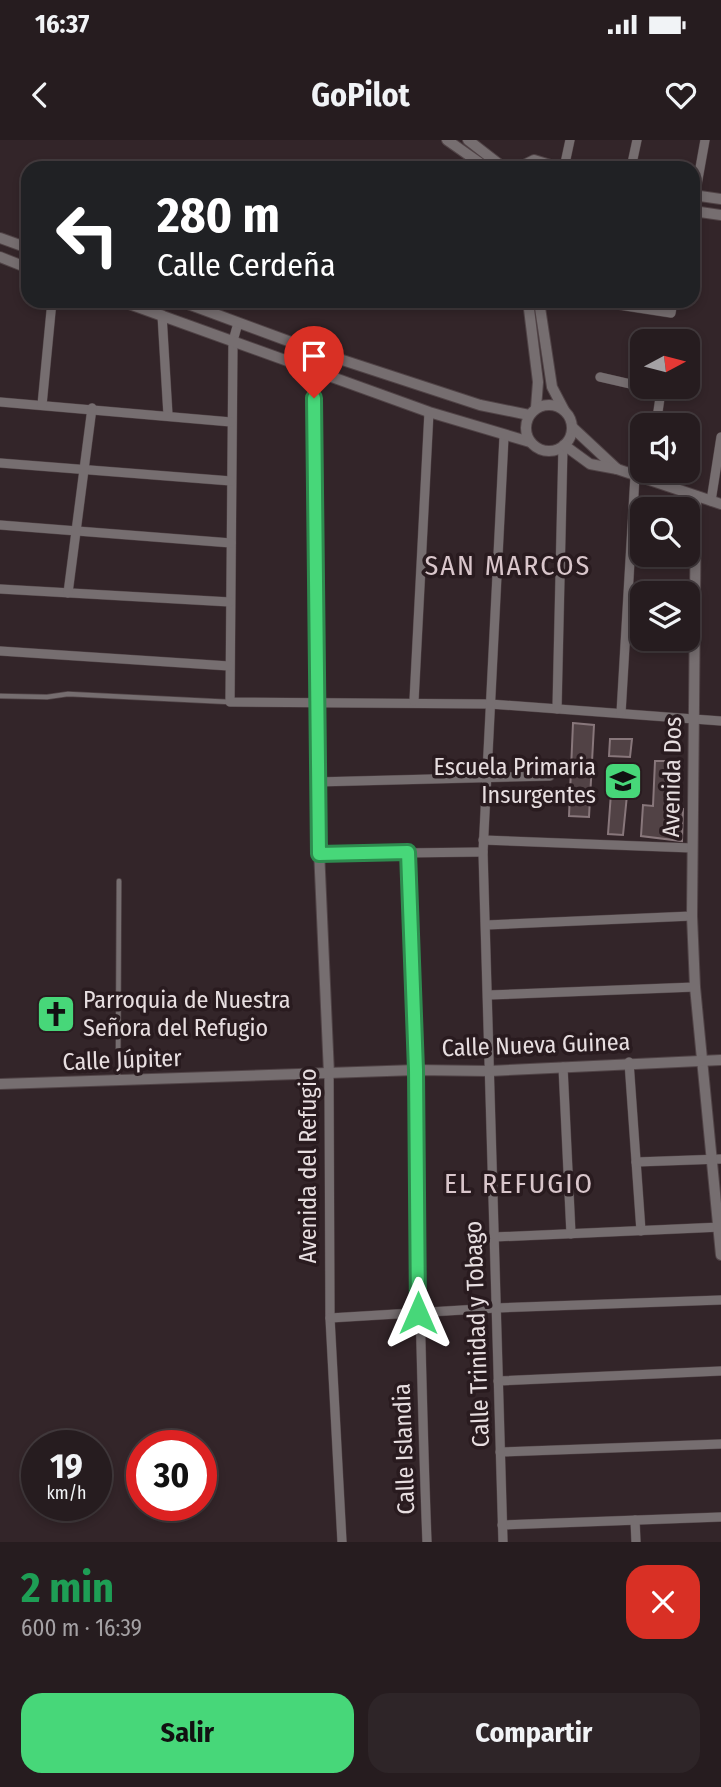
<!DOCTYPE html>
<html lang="es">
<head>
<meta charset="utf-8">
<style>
	:root { --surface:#261c1f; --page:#2e2528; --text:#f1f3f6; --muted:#a4a1a4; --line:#423a3d; --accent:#47d779 }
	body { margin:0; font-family:"Fira Sans Condensed",sans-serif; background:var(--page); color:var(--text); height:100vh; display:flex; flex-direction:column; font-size:26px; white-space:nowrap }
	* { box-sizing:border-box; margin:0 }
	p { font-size:23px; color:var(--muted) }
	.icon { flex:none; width:38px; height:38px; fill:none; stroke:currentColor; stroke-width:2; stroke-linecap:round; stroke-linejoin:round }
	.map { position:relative; height:1402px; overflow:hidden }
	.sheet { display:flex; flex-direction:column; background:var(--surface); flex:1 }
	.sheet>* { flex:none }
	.banner { position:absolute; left:21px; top:21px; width:679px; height:147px; border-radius:21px; box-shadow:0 4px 10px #0003,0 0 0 2px var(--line); background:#202124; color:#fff; overflow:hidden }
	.needle { width:46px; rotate:83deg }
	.controls { position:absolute; left:630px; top:189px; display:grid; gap:14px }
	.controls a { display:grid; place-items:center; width:70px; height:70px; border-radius:14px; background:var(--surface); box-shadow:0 4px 10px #0003,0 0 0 2px var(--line); font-size:35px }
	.speed { position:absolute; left:21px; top:1290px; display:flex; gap:14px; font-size:35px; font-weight:700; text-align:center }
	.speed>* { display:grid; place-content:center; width:91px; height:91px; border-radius:50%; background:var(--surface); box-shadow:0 4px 10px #0003,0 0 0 2px var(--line); line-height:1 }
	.speed small { font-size:18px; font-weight:400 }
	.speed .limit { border:10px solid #d22; background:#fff; color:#111 }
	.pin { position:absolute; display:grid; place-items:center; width:60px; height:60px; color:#fff; margin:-72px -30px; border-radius:50% 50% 50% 0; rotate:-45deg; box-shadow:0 0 7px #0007 }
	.pin .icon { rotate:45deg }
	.me { position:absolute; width:77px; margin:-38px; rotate:0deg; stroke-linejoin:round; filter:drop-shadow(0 0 5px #0008) }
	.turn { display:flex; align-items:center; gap:24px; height:147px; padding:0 21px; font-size:32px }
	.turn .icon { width:91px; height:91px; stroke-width:2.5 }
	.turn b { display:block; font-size:49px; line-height:60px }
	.round { display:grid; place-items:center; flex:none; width:74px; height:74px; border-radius:21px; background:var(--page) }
	.overview { display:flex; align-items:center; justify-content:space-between; height:119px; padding:0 21px }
	h1 { font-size:42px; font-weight:700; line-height:52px; color:#1e9e55 }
	.button { display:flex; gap:14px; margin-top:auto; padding:14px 21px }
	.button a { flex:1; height:80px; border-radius:21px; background:var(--accent); color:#111; font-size:28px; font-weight:700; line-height:80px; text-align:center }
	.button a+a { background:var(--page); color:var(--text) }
	.status { display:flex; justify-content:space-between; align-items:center; height:49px; padding:0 35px; background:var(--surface); direction:ltr }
	.status svg { height:19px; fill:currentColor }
	header { display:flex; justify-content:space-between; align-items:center; height:91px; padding:0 21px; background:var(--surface); font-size:32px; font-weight:700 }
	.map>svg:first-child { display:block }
</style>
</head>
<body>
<div class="status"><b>16:37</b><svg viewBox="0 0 49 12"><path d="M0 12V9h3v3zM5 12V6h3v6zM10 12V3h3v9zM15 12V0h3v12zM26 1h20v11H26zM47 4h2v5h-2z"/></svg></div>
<header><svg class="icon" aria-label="back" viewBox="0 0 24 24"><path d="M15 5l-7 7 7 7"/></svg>GoPilot<svg class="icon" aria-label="heart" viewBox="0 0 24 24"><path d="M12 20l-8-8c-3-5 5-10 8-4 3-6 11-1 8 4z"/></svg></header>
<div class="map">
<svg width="721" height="1402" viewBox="0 0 721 1402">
	<rect width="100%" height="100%" fill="#332529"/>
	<g fill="#514245" stroke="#88777b" stroke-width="2">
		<path d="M573 583 594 585 589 677 569 676Z"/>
		<path d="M610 599H632L630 617 609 616Z"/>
		<path d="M655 621H670L668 668 683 669 682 701 641 696 643 665 653 666Z"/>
		<path d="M611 653 627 655 623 695 608 694Z"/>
	</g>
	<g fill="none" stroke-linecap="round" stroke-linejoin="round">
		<g stroke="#504346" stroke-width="6">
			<g id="service">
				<path d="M0 556 47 557 68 554 230 562"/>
				<path d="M118 941 119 741"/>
			</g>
		</g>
		<g stroke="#504346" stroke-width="9">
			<path id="pedestrian" d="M587 161 606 163"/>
		</g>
		<g stroke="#504346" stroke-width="10">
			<g id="minor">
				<path d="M564 28 570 0"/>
				<path d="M631 28 637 0"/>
				<path d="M693 67 705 0"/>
				<path d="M607 161 606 163 671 173 673 161"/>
				<path d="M162 175 168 275"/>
				<path d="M238 183 233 201 230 562 490 564 721 581"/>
				<path d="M600 237 661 251 656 285"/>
				<path d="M0 262 231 282"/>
				<path d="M42 265 52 161"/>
				<path d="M0 323 231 341"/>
				<path d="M711 361 721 297"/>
				<path d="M0 385 231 403"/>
				<path d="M0 449 230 462"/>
				<path d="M68 453 92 268"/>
				<path d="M0 511 229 526"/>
				<path d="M414 561 429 272"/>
				<path d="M557 569 563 306"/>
				<path d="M621 573 635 336"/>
				<path d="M316 642 550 636"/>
				<path d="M483 700 692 708"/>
				<path d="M409 712C417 942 418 1172 427 1402"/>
				<path d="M319 714 483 712"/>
				<path d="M486 785 692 776"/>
				<path d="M488 855 695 847"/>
				<path d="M629 922 641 1091"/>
				<path d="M563 927 571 1094"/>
				<path d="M329 934 330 1178 342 1402"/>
				<path d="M636 1022 721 1019"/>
				<path d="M494 1097 721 1087"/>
				<path d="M330 1178 496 1168 721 1160"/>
				<path d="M498 1241 721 1231"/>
				<path d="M500 1312 721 1304"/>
				<path d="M635 1380 636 1402"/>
				<path d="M502 1385 721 1377"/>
				<path d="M503 1402 483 712 504 297"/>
			</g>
		</g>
		<g stroke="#504346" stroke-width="12">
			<g id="tertiary">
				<path d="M447 0 487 28"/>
				<path d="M468 0 504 28"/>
				<path d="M518 28 534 20 560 28"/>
				<path d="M693 55 721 59"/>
				<path d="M693 71 721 75"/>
				<path d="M0 98 28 108"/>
				<path d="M0 117 28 128"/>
				<path d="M121 161 429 272 530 302"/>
				<path d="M180 161 318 212 480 265 529 275"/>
				<path d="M528 161 538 242 536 268"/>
				<path d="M539 161 552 247 564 270"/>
				<path d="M318 212 314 230 316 642 329 934"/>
				<circle cx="549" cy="288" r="23"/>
				<path d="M572 287 617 329"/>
				<path d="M564 305 590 324 617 329 721 364"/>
				<path d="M696 356 692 776 695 847 721 1115"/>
				<path d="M0 944 416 930 489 931 721 920"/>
			</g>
		</g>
		<use href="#service" stroke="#766e70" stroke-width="4.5"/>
		<use href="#pedestrian" stroke="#766e70" stroke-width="7"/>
		<use href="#minor" stroke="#766e70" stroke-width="9"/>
		<use href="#tertiary" stroke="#766e70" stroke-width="10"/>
	</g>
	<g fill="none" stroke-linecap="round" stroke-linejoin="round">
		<g stroke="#2e8c4f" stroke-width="18">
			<path id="route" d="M314 258 319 714 408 712 416 930 418 1173"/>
		</g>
		<use href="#route" stroke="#47d779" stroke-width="12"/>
	</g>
	<defs>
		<g id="school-square" transform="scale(2.0125)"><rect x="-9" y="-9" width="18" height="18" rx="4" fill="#47d779" stroke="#291b1f"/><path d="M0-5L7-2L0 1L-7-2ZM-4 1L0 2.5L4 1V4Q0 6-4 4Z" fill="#111"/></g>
		<g id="church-square" transform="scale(2.0125)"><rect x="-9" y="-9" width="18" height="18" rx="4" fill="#47d779" stroke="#291b1f"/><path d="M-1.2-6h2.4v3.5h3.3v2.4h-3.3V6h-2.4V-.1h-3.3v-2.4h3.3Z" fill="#111"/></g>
	</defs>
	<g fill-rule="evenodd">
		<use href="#school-square" x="623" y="641"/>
		<use href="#church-square" x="56" y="874"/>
	</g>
	<g text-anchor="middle" stroke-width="7" stroke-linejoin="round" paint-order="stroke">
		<g font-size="24" fill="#e7dee0" stroke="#291b1f" text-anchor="end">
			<text x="596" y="635">Escuela Primaria<tspan x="596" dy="28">Insurgentes</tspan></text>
			<text x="83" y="868" text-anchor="start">Parroquia de Nuestra<tspan x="83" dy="28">Señora del Refugio</tspan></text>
		</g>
		<g font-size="24" fill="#e7dee0" stroke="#291b1f">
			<text transform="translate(672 637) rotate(-89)" y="8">Avenida Dos</text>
			<text transform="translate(536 905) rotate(-2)" y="8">Calle Nueva Guinea</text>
			<text transform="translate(122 920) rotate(-2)" y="8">Calle Júpiter</text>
			<text transform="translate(308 1026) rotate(-90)" y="8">Avenida del Refugio</text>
			<text transform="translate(477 1194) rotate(-92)" y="8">Calle Trinidad y Tobago</text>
			<text transform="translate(404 1309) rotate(-92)" y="8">Calle Islandia</text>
		</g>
		<g font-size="28" letter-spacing="2" fill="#d9c6cb" stroke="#291b1f">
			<text x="508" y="435">SAN MARCOS</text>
			<text x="519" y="1053">EL REFUGIO</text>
		</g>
	</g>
</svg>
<div class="controls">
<a><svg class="needle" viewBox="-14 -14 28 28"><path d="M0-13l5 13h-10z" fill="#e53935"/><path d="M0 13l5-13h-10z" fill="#a4a1a4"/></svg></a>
<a><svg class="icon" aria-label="sound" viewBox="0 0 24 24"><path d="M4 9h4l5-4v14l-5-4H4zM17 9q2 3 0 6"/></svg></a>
<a><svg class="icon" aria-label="search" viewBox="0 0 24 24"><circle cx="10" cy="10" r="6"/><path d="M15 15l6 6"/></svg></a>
<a><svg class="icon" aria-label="layers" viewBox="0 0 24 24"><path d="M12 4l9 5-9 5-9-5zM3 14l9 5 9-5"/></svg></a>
</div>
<div class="speed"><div>19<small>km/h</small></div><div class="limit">30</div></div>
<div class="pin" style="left:314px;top:258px;background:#d93025"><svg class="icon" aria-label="arrive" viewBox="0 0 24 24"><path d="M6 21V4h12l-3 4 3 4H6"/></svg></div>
<svg class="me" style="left:418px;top:1173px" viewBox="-20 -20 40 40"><path d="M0-17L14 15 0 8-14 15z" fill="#47d779" stroke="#fff" stroke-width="4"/></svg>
<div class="banner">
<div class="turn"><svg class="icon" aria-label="left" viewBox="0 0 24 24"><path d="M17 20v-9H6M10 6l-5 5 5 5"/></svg><div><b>280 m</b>Calle Cerdeña</div></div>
</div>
</div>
<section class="sheet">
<div class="overview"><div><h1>2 min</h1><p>600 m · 16:39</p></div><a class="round" style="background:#d93025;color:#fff"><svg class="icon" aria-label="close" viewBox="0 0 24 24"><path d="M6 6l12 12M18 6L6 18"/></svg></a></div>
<div class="button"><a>Salir</a><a>Compartir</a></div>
</section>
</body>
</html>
